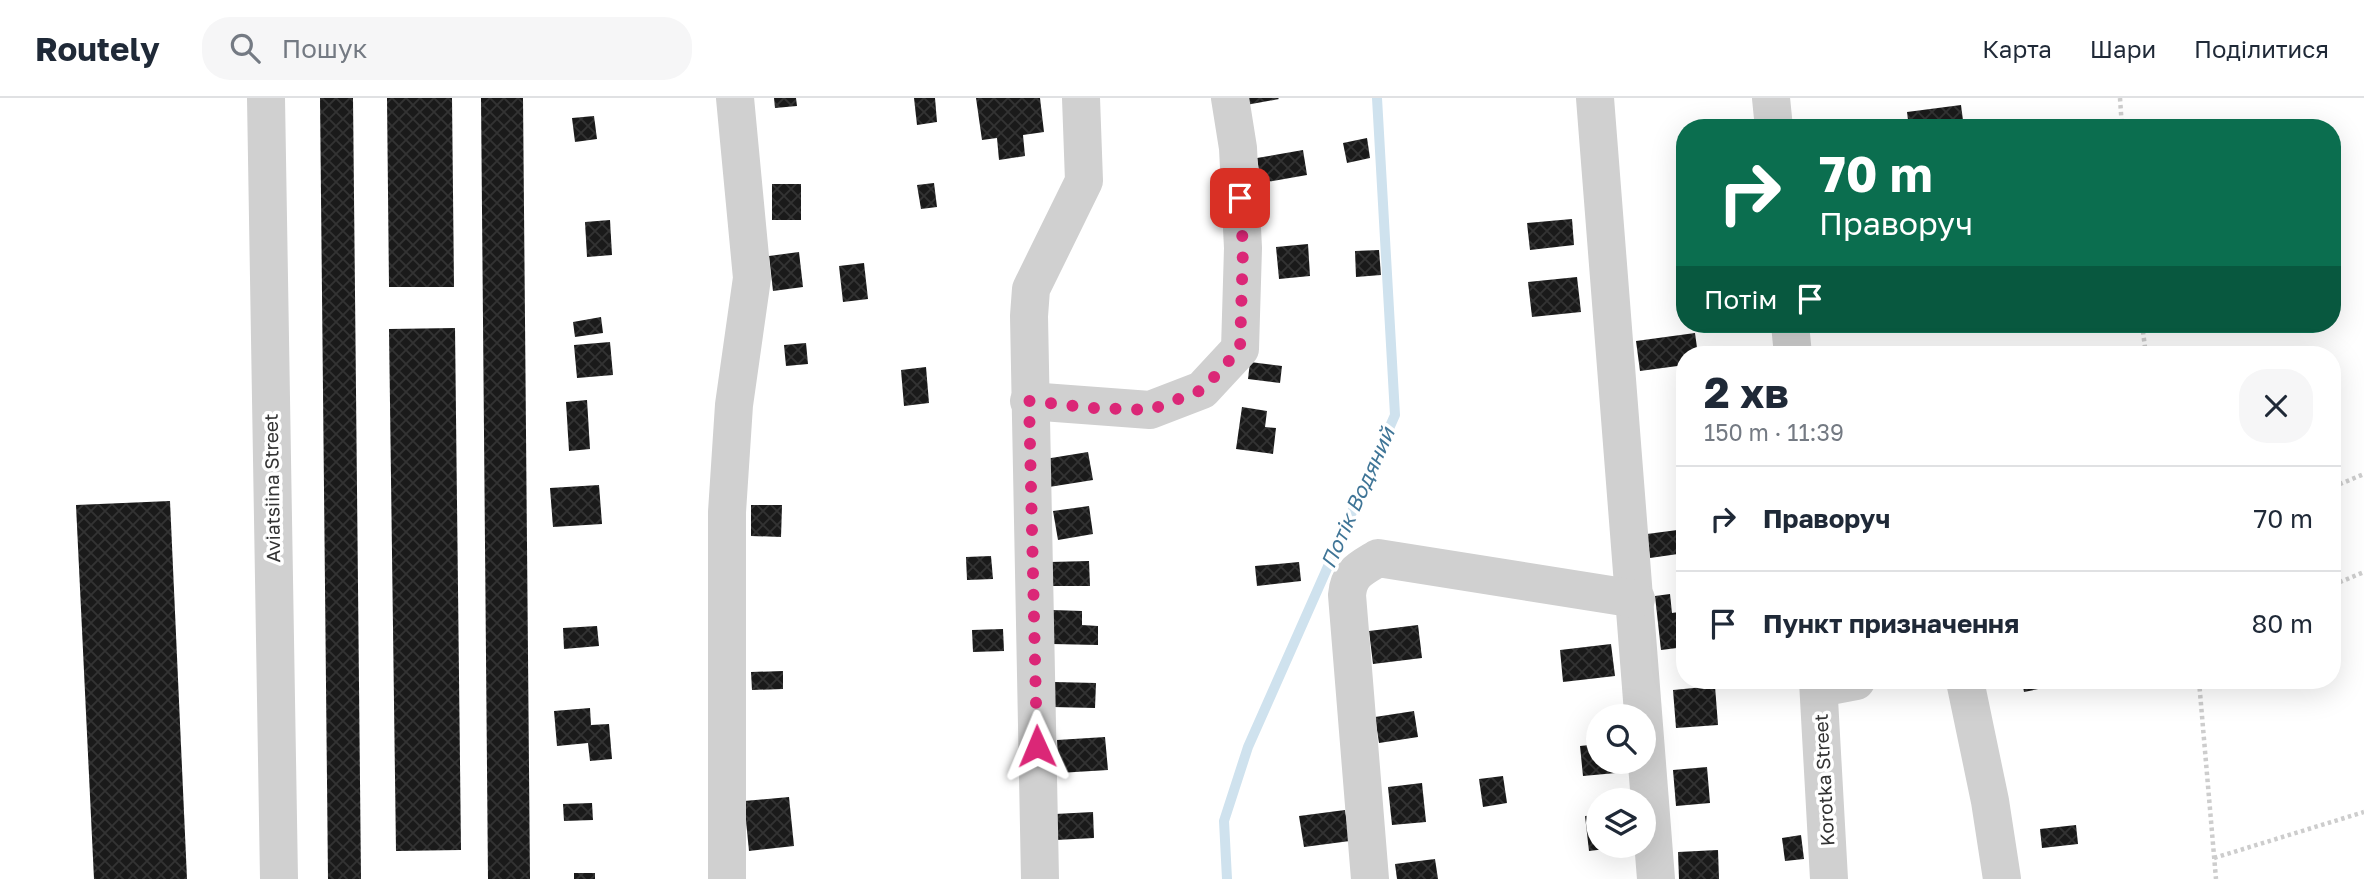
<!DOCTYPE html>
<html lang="uk">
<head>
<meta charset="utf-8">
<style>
	:root { --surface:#fff; --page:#f6f6f7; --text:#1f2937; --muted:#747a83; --line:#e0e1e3 }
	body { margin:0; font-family:"Golos Text",sans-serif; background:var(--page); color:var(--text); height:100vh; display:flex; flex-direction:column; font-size:26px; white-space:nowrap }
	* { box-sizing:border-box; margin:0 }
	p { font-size:23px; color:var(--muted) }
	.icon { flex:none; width:38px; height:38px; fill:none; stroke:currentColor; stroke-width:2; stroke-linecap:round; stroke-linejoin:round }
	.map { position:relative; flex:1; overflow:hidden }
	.sheet { position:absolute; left:1676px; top:248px; width:665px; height:343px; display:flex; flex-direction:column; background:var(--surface); border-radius:28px; box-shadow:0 7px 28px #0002 }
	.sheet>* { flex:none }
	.banner { position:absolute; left:1676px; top:21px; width:665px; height:214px; border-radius:28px; box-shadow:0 7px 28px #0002; background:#0b6e4f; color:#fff; overflow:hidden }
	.tools { position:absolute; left:1586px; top:606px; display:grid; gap:14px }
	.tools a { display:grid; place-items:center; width:70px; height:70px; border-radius:50%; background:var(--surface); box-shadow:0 7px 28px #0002; font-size:35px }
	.pin { position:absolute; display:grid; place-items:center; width:60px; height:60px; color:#fff; margin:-30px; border-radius:14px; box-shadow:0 4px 10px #0006 }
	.me { position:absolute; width:77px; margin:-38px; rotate:359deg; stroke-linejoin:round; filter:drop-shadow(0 0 5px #0008) }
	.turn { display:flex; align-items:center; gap:24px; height:147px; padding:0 28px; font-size:32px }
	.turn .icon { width:91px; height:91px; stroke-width:2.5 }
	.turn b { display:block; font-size:49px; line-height:60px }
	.then { display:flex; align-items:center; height:66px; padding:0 28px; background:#0003; gap:14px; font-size:26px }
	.round { display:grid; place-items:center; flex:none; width:74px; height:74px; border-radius:28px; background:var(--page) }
	.head { display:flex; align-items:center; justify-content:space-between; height:119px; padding:0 28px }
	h1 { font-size:42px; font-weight:700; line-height:52px }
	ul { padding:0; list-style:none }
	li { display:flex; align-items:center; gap:21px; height:105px; padding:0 28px; border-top:2px solid var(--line) }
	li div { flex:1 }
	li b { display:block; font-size:26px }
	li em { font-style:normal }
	header { display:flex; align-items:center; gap:42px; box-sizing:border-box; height:98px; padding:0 35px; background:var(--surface); border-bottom:2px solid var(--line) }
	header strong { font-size:33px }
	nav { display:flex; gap:38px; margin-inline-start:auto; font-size:24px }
	.search { width:490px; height:63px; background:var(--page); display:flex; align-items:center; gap:18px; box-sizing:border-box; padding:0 24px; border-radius:28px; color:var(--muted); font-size:26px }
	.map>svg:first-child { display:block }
</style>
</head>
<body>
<header>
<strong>Routely</strong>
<div class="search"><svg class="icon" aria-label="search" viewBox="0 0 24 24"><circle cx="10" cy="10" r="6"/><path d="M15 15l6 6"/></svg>Пошук</div>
<nav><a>Карта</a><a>Шари</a><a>Поділитися</a></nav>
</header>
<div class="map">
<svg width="2364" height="781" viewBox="0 0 2364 781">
	<defs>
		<pattern id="building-cross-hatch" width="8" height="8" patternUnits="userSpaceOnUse" patternTransform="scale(1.75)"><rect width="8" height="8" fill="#1a1a1a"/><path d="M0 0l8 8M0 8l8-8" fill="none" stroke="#333"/></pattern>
	</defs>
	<rect width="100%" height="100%" fill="#fff"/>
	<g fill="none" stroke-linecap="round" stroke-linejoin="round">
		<path stroke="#cfe2ee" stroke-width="10" d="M1227 781 1224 723 1248 649 1395 317 1377 0"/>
	</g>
	<g fill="url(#building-cross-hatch)">
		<path d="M320 0H353L361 781H328Z"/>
		<path d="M387 0H452L454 189H389Z"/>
		<path d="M481 0H523L530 781H488Z"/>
		<path d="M774 0H796L797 8 775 10Z"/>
		<path d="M914 0H935L937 24 917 27Z"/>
		<path d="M976 0H1040L1044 34 1023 37 1025 58 999 62 997 40 982 42Z"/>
		<path d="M1245 0H1278L1279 1 1246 7Z"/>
		<path d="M1961 7 1964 30H1909L1907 14Z"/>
		<path d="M594 18 597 41 575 44 572 20Z"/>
		<path d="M1367 40 1370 60 1347 65 1343 45Z"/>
		<path d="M1303 52 1307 77 1261 85 1257 60Z"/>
		<path d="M934 85 937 109 921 111 917 87Z"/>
		<rect x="772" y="86" width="29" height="36"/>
		<path d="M1572 121 1574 147 1530 152 1527 125Z"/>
		<path d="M610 122 612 157 587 159 585 124Z"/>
		<path d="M1308 146 1310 178 1279 181 1276 149Z"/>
		<path d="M1379 152 1381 177 1356 179 1355 153Z"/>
		<path d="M799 154 803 189 773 193 769 158Z"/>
		<path d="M864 165 868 201 843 204 839 168Z"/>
		<path d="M1577 179 1581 214 1532 219 1528 184Z"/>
		<path d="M601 219 603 235 575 239 573 224Z"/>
		<path d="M455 230 461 752 396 753 389 231Z"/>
		<path d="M1695 235 1698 257H1685V267L1640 273 1636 243Z"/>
		<path d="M610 244 613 277 577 280 574 247Z"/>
		<path d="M806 245 808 266 786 268 784 247Z"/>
		<path d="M1250 264 1282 268 1280 285 1248 281Z"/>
		<path d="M926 269 929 305 904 308 901 272Z"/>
		<path d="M587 302 590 351 569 353 566 304Z"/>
		<path d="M1242 309 1267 313 1265 329 1276 330 1273 356 1236 351Z"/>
		<path d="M1088 354 1093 382 1049 389 1045 361Z"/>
		<path d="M599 387 602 426 553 429 550 390Z"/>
		<path d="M170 403 187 781H94L76 407Z"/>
		<path d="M751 407H782L781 439 751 438Z"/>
		<path d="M1089 408 1093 436 1058 442 1053 413Z"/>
		<path d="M1685 431V455L1650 460 1647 436Z"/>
		<path d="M991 458 993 481 967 482 966 459Z"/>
		<path d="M1089 463 1090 488H1051L1050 464Z"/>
		<path d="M1299 464 1301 483 1257 488 1255 468Z"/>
		<path d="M1670 496 1672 515 1685 513V549L1661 552 1655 498Z"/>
		<path d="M1052 512 1082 513V527L1098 528V547L1052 546Z"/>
		<path d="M1418 527 1422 560 1373 566 1369 533Z"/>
		<path d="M597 528 599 548 564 551 563 530Z"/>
		<path d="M1003 531 1004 553 973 554 972 532Z"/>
		<path d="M1611 546 1615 578 1563 584 1560 552Z"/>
		<path d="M783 573V591L752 592 751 574Z"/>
		<path d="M2022 583H2042L2043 590 2024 594Z"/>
		<path d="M1054 584 1096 585 1095 610 1053 609Z"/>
		<path d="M1715 588 1718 627 1676 630 1673 592Z"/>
		<path d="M590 610 591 627 609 626 612 661 590 663 588 645 557 648 554 613Z"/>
		<path d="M1414 613 1418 639 1379 645 1375 619Z"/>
		<path d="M1105 639 1108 672 1059 675 1057 642Z"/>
		<path d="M1598 646V663H1615L1616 675 1583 678 1580 648Z"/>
		<path d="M1707 669 1710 705 1676 708 1673 672Z"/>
		<path d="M1503 678 1507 705 1483 709 1479 681Z"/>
		<path d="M1422 685 1426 724 1392 727 1388 689Z"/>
		<path d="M789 699 794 748 749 753 744 703Z"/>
		<path d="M592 705 593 722 564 723 563 706Z"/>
		<path d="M1345 712 1350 743 1304 749 1299 718Z"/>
		<path d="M1093 714 1094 740 1056 742 1055 716Z"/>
		<path d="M1598 717V747H1622V749L1589 753 1585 718Z"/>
		<path d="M2076 727 2078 746 2042 750 2040 731Z"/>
		<path d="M1801 737 1804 761 1785 763 1782 740Z"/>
		<path d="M1718 752 1719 781H1679L1678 754Z"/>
		<path d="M1435 761 1438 781H1397L1395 766Z"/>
		<rect x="574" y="775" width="21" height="6"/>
	</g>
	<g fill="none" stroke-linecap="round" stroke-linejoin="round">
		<g stroke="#cdcdcd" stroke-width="4.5" stroke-dasharray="3.5 3.5" stroke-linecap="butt">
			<path d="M2120 0 2122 30"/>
			<path d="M2142 226 2146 257"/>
			<path d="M2333 389 2364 376"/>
			<path d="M2333 487 2364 474"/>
			<path d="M2199 583 2216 781"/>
			<path d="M2214 760 2364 714"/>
		</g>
		<g stroke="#d0d0d0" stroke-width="38">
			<path d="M266 0 279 781"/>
			<path d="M1595 0 1656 781"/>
			<path d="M1771 0 1774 30"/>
			<path d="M1790 226 1793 257"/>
			<path d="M1029 303 1150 312 1202 292 1240 251 1243 150 1238 50 1230 0"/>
			<path d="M1818 583 1829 781"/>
			<path d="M1965 583 1990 703 2002 781"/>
			<path d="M1819 590 1856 583"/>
			<path d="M727 781V414L734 307 752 180 735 0"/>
			<path d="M1040 781 1029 218 1031 191 1084 83 1081 0"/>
			<path d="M1370 781 1347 497C1349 475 1360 471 1378 460L1636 501"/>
		</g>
	</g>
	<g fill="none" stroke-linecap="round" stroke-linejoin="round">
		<path stroke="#db2777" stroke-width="12" stroke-dasharray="0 21.6" d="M1037 648 1029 303 1094 310 1150 312 1202 292 1240 251 1243 150 1240 100"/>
	</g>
	<g text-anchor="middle" stroke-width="7" stroke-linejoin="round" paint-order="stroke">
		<g font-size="19" fill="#333" stroke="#fff">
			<text transform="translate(272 390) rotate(-91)" y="7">Aviatsiina Street</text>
			<text transform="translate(1824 682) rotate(-93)" y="7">Korotka Street</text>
		</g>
		<g font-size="21" font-style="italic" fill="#3f7597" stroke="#fff">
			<text transform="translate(1358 400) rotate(-66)" y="7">Потік Водяний</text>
		</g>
	</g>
</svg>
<div class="tools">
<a><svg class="icon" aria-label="search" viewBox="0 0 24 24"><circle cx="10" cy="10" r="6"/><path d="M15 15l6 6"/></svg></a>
<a><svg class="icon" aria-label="layers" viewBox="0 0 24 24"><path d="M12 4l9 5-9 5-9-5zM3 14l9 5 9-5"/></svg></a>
</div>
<div class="pin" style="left:1240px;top:100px;background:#d93025"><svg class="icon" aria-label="arrive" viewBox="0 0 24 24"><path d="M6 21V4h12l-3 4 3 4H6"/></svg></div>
<svg class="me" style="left:1037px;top:648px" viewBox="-20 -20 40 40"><path d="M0-17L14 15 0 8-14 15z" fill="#db2777" stroke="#fff" stroke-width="4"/></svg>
<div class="banner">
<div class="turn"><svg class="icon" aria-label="right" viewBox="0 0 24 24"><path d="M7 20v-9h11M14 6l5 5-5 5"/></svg><div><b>70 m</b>Праворуч</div></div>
<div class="then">Потім<svg class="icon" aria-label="arrive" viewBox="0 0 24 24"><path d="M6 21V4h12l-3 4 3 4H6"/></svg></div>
</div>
<section class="sheet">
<div class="head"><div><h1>2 хв</h1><p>150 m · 11:39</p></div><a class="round"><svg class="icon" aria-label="close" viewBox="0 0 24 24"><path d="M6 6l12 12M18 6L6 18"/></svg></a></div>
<ul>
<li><svg class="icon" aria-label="right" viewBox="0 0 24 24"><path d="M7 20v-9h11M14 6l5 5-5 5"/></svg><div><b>Праворуч</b></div><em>70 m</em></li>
<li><svg class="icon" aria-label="arrive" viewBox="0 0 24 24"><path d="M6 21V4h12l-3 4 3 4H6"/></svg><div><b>Пункт призначення</b></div><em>80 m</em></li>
</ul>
</section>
</div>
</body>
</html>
